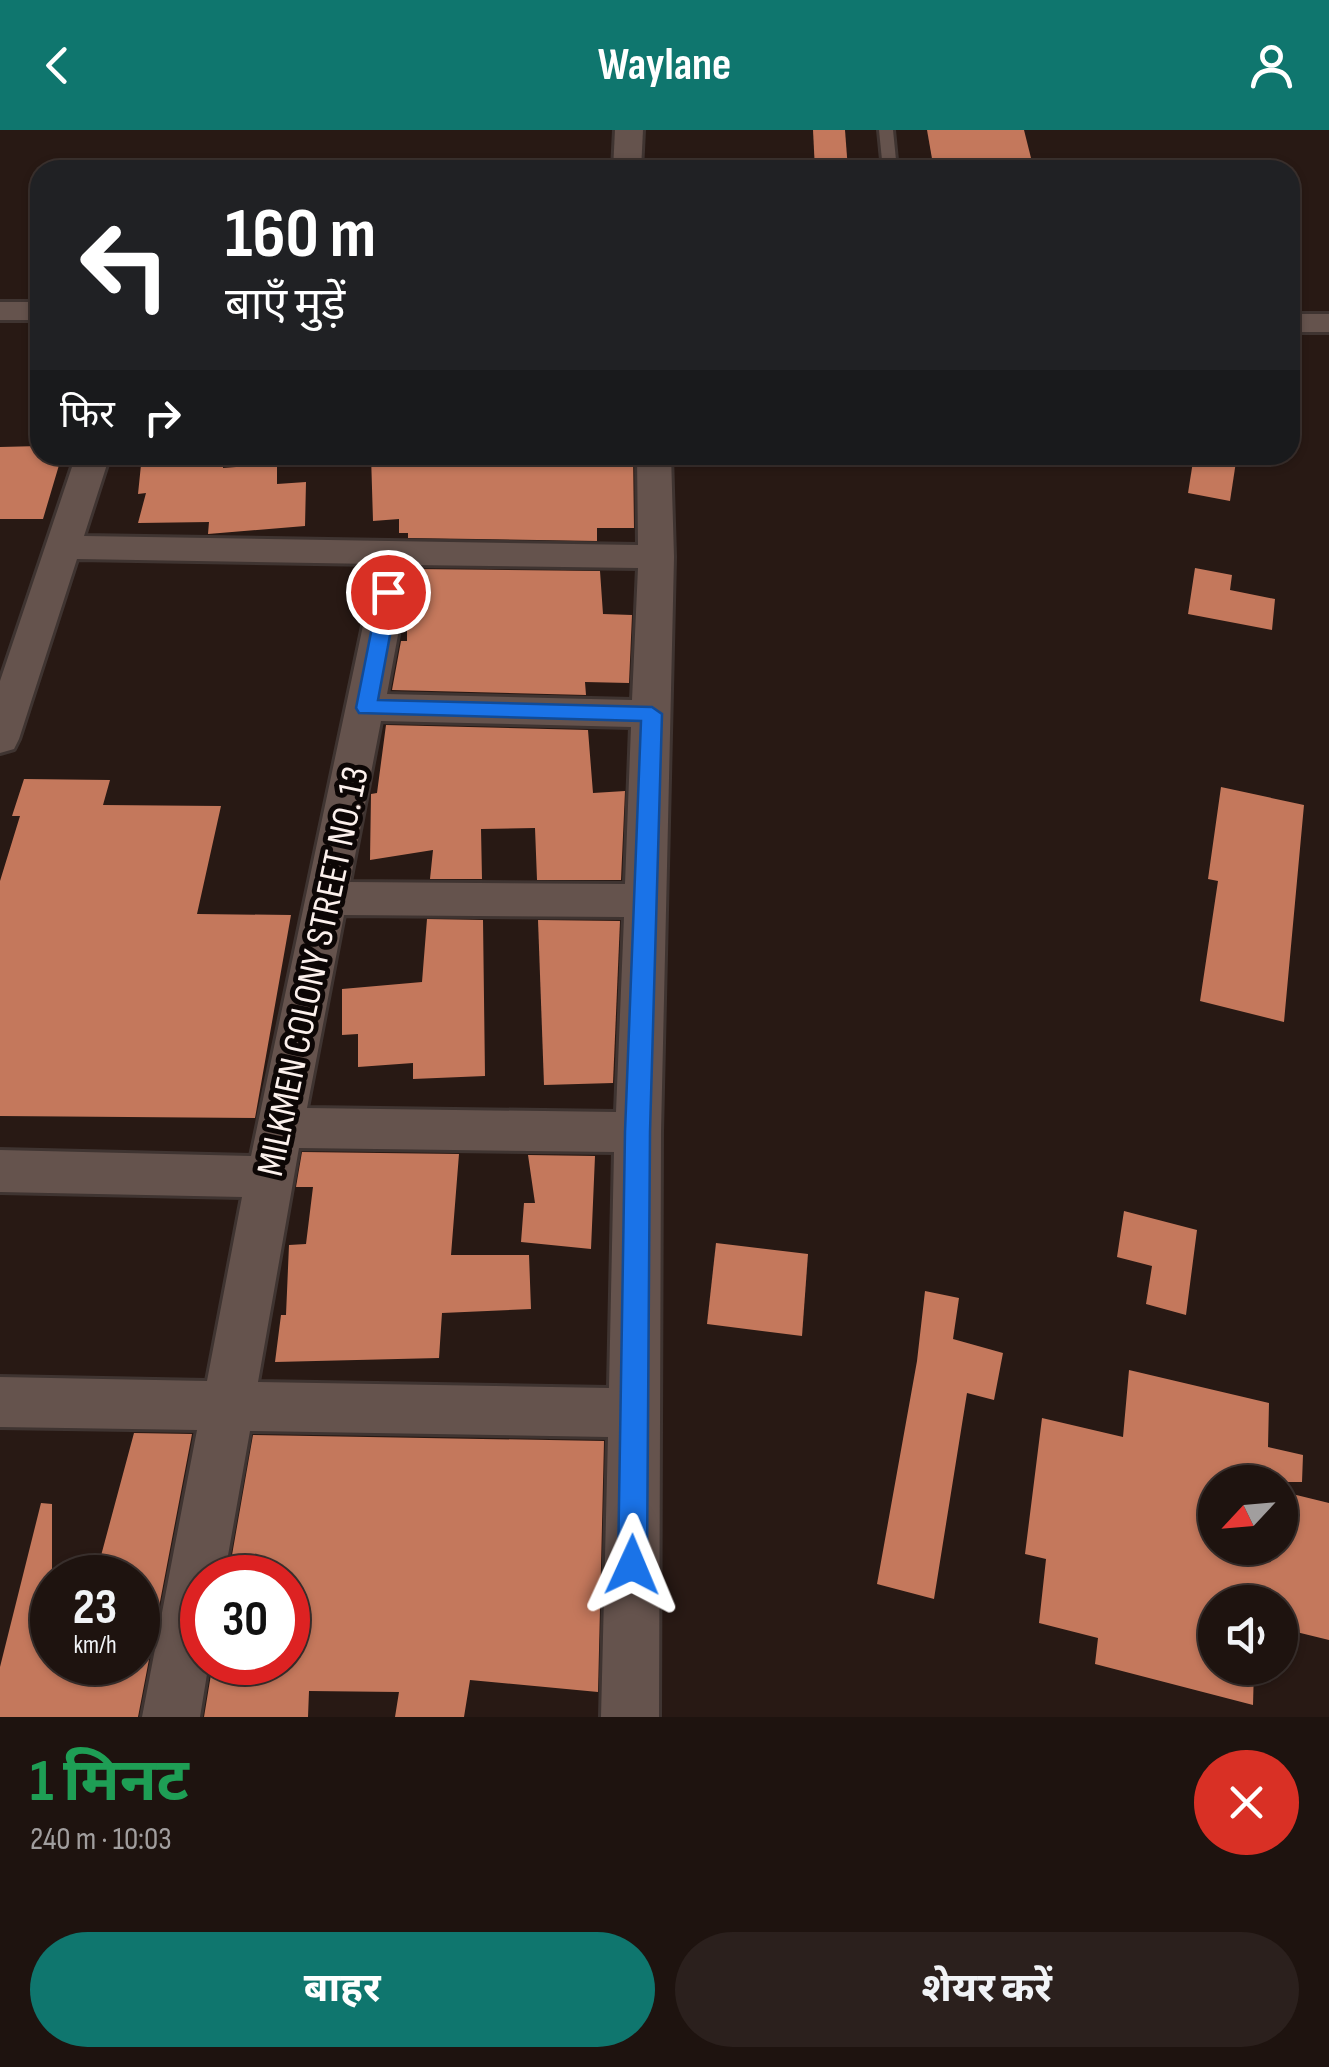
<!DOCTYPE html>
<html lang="hi">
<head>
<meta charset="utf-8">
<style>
	:root { --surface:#1e130f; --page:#2b201d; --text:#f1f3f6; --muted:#a19e9e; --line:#3c322f; --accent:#0f766e }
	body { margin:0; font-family:"Sofia Sans Condensed","Noto Sans Devanagari",sans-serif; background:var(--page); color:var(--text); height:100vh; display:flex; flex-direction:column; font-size:38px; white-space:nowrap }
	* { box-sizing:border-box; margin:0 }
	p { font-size:32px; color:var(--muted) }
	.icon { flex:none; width:55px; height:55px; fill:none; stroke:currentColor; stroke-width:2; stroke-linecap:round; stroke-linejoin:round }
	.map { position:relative; height:1587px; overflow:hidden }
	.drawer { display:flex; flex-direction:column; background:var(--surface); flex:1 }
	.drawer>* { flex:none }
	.banner { position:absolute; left:30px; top:30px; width:1270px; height:305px; border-radius:30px; box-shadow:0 2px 8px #0004,0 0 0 2px var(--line); background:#202124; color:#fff; overflow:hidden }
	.needle { width:65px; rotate:244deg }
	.controls { position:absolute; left:1198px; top:1335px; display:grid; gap:20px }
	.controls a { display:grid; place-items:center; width:100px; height:100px; border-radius:50%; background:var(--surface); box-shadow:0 2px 8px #0004,0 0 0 2px var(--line); font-size:50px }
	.speed { position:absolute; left:30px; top:1425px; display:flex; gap:20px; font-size:50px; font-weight:700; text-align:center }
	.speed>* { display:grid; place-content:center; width:130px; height:130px; border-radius:50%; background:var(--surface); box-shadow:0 2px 8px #0004,0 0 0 2px var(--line); line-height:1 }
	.speed small { font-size:25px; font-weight:400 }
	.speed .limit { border:15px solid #d22; background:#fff; color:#111 }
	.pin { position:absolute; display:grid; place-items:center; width:85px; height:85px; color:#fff; margin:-42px; border:5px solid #fff; border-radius:50%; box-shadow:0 2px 10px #0007 }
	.me { position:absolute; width:110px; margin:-55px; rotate:1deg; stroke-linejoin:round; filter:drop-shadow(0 0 8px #0008) }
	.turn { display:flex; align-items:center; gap:35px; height:210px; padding:0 30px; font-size:45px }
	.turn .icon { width:130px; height:130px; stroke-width:2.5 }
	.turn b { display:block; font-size:70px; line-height:85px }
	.then { display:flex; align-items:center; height:95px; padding:0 30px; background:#0003; gap:20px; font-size:38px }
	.round { display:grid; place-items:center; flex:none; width:105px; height:105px; border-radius:52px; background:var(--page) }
	.headline { display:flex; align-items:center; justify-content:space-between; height:170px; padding:0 30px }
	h1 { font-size:60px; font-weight:700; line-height:75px; color:#1e9e55 }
	.action { display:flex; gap:20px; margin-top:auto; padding:20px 30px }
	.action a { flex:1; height:115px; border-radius:60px; background:var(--accent); color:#fff; font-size:40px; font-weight:700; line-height:115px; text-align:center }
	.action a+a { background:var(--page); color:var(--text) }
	header { display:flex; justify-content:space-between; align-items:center; height:130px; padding:0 30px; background:var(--accent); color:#fff; font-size:45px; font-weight:700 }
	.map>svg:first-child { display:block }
</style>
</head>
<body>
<header><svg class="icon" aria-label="back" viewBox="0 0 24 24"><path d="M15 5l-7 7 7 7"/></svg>Waylane<svg class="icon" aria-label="person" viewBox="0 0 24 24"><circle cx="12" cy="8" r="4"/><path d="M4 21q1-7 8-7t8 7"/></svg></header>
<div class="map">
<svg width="1329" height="1587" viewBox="0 0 1329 1587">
	<rect width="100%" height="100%" fill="#281914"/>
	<g fill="#c4785c">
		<path d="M813 0H845L848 40H815Z"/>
		<path d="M927 0H1024L1034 40H934Z"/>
		<path d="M40 316V325H62L43 389H0V317Z"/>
		<path d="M142 325H223V338L277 334V354L306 352 305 396 208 404 209 392 138 393 146 363 138 364Z"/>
		<path d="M371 325H633L634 398H597V411L408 408V403H399V389L373 391Z"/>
		<path d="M1194 325H1237L1230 371 1188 363Z"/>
		<path d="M1195 438 1232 445 1230 460 1275 469 1272 500 1188 484Z"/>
		<path d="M414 439 600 441 603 484 632 485 629 553 585 552 586 565 392 560 401 511H407V476Z"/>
		<path d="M386 595 588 600 593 663 625 661 621 750H537L535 698 481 699 482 749H430L433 720 370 730 371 664 377 663Z"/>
		<path d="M24 649 110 650 103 675 221 676 197 784 291 785 255 988 0 986V751L20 686H12Z"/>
		<path d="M1221 657 1304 675 1284 892 1200 871 1218 751 1208 749Z"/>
		<path d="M427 789 483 790 485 946 413 949V933L358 937V904L342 905V859L422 852Z"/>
		<path d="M538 790 620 791 613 953 544 955Z"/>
		<path d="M302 1022 459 1024 451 1125H529L531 1179 442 1183 439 1228 275 1232 281 1185H286L289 1115 306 1114 313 1057H296Z"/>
		<path d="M528 1025 595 1026 591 1119 521 1112 524 1073H535Z"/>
		<path d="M1124 1081 1197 1100 1186 1185 1146 1174 1152 1136 1117 1127Z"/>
		<path d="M716 1113 808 1124 802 1206 707 1194Z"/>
		<path d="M925 1161 959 1168 953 1209 1003 1223 994 1270 967 1263 934 1469 877 1454 917 1231Z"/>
		<path d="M1129 1240 1269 1273 1268 1317 1303 1325 1302 1352H1215V1418H1280V1361L1329 1373V1510L1280 1498V1472H1215V1538H1254L1253 1575 1095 1534 1098 1508 1039 1493 1046 1429 1025 1424 1042 1288 1123 1307Z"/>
		<path d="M134 1303 192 1304 138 1587H0V1537L41 1373 52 1374V1532H138V1448H95Z"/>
		<path d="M253 1305 604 1311 598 1562 470 1550 464 1587H395L399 1562 309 1561 308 1587H204L213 1532H288V1448H228Z"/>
	</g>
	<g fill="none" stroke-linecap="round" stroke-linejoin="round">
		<g stroke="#3f3431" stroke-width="6">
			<path id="service" d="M879 0H893L897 40H883Z"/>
		</g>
		<g stroke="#3f3431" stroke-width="6">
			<g id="minor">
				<path d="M615 0H643L641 40H613Z"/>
				<rect x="0" y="172" width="40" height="18"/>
				<rect x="1290" y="184" width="39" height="18"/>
				<path d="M76 325H110L84 406 638 415 637 325H671L674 427 661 1002 659 1587H601L608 1307 250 1301 224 1448H202V1532H209L200 1587H142L197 1300 0 1297V1247L207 1251 242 1067 0 1062V1020L251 1026 376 434 77 429 19 609 14 619 0 623V551ZM411 435 638 438 632 570 387 564ZM381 591 631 597 625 754 350 752ZM344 785 624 787 616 982 307 978ZM299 1018 614 1022 609 1258 258 1252Z"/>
			</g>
		</g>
		<use href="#service" fill="#65534d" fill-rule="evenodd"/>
		<use href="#minor" fill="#65534d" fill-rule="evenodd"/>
	</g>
	<path fill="#1a73e8" stroke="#114b97" stroke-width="2.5" d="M388 455 398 462 378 570 652 577 662 584 650 1002 647 1435 643 1445 632 1450 622 1445 618 1435 625 1002 641 591 359 583 356 578 379 462Z"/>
	<g text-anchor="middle" stroke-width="10" stroke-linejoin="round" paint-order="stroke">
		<g font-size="38" fill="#fbf0ec" stroke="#0c0605">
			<text transform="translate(312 841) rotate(-78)" y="13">MILKMEN COLONY STREET NO. 13</text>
		</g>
	</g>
</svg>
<div class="controls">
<a><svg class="needle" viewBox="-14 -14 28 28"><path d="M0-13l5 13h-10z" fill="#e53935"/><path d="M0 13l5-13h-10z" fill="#a19e9e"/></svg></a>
<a><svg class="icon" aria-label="sound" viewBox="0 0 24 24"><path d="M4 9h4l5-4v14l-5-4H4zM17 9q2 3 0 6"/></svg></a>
</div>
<div class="speed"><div>23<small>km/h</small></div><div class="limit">30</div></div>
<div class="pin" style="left:388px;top:462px;background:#d93025"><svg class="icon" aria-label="arrive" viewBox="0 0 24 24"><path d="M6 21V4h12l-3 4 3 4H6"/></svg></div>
<svg class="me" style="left:632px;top:1435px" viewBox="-20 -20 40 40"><path d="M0-17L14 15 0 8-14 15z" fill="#1a73e8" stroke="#fff" stroke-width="4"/></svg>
<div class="banner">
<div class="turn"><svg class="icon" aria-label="left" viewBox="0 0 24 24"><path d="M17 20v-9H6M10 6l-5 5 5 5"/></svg><div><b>160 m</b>बाएँ मुड़ें</div></div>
<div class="then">फिर<svg class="icon" aria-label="right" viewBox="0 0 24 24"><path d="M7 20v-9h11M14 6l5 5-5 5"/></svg></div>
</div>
</div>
<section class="drawer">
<div class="headline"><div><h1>1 मिनट</h1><p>240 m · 10:03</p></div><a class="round" style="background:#d93025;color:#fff"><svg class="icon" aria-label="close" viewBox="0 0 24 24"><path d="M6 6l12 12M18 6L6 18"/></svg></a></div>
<div class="action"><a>बाहर</a><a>शेयर करें</a></div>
</section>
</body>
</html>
